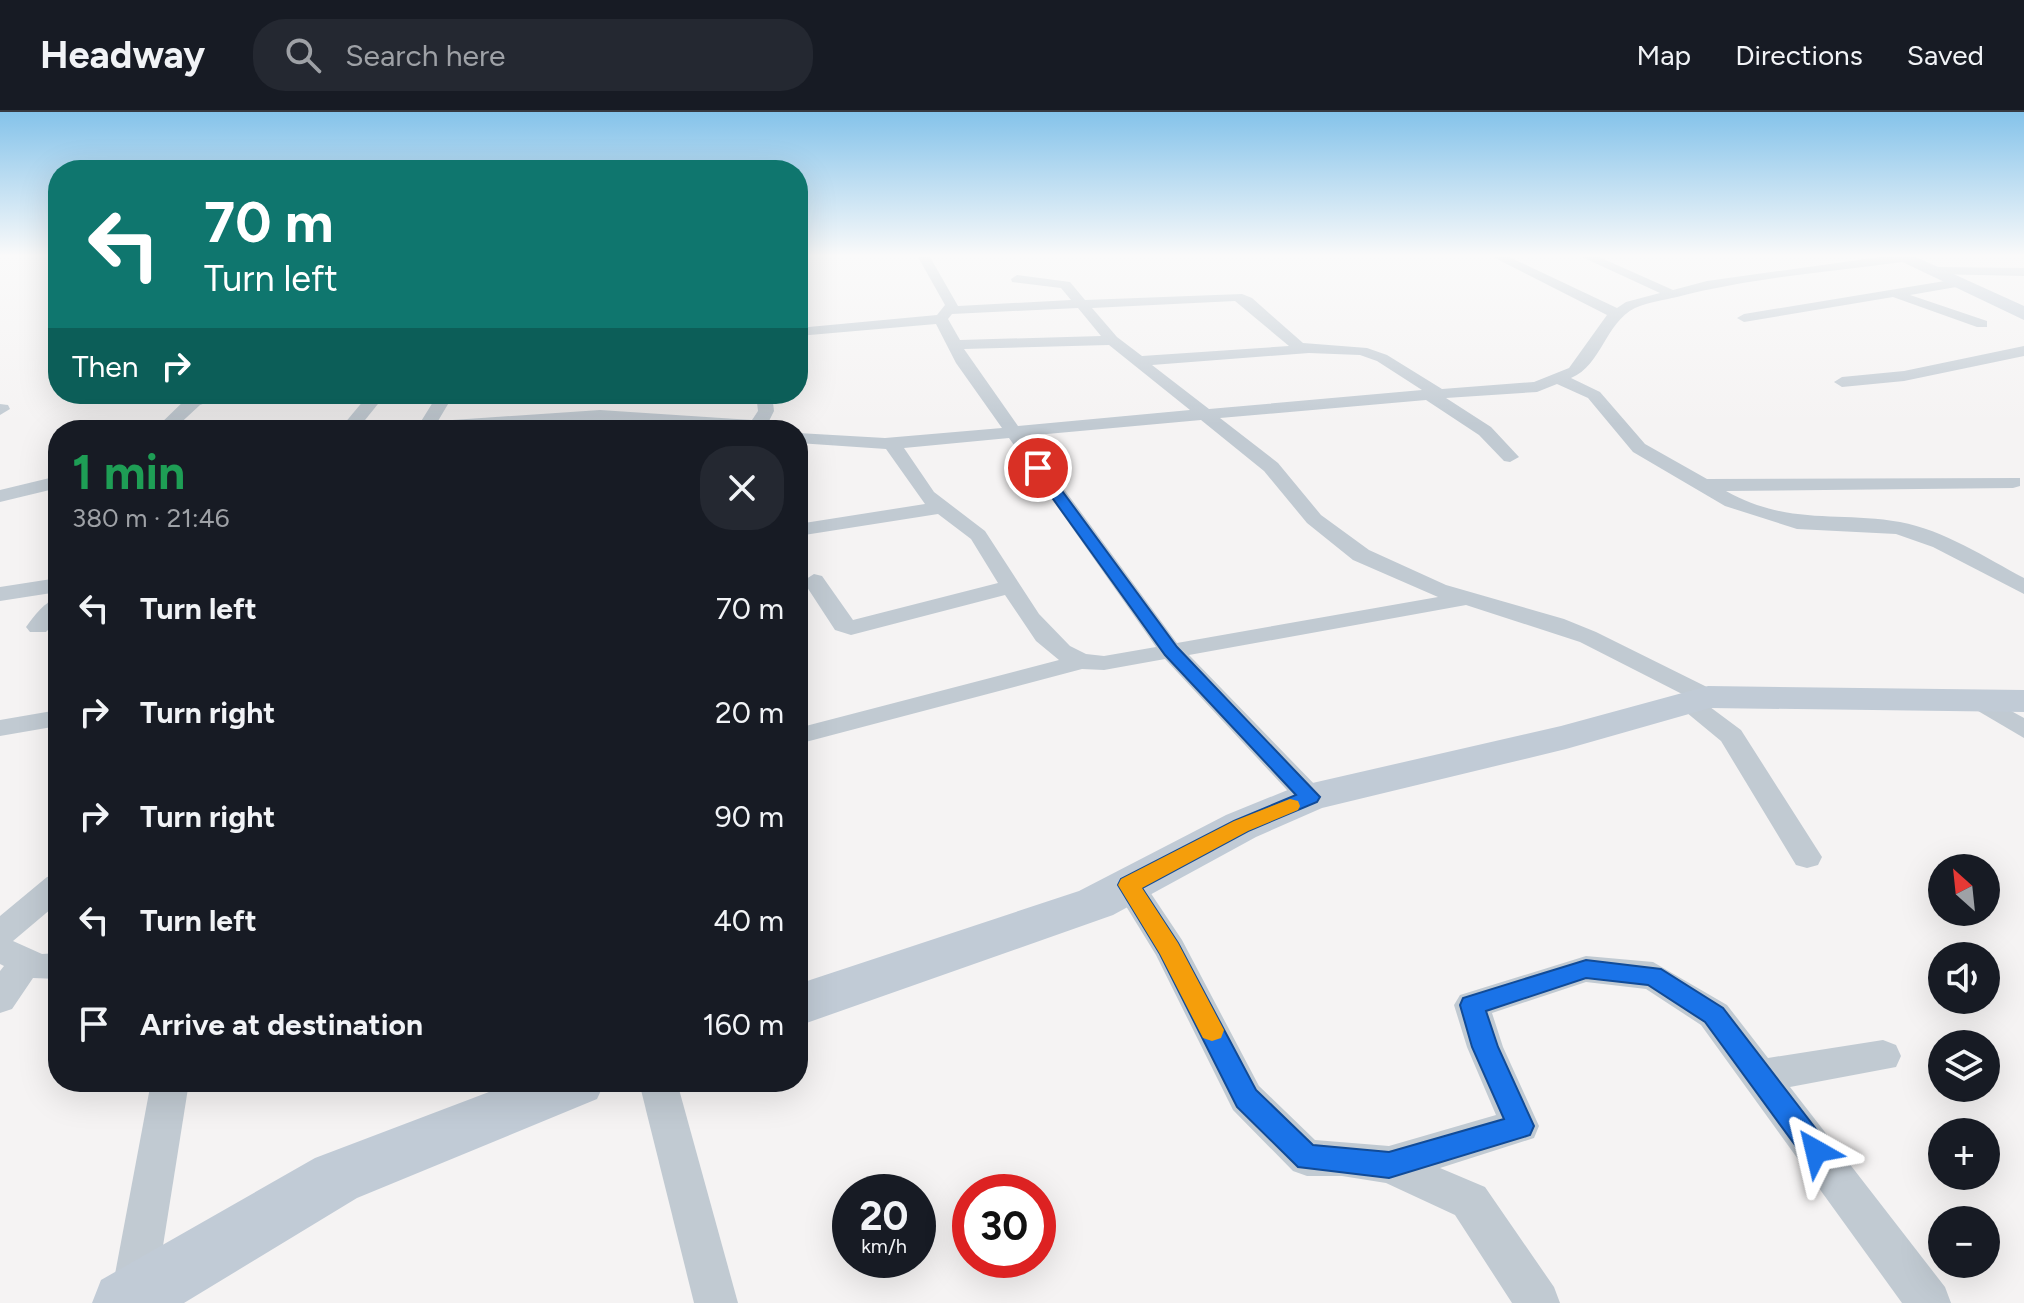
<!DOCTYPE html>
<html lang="en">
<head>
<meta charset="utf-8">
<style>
	:root { --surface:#171b24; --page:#242831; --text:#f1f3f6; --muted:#9ea1a6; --line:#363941 }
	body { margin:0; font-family:Figtree,sans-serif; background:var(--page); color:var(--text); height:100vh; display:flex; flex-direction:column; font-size:30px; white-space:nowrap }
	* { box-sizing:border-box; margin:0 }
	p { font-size:26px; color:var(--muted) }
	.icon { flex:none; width:44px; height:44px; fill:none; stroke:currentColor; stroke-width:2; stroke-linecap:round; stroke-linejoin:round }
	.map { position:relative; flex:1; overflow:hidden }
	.side { position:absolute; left:48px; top:308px; width:760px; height:672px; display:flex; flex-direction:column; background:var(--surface); border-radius:32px; box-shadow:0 8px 32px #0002 }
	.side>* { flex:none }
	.hud { position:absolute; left:48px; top:48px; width:760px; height:244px; border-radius:32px; box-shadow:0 8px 32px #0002; background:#0f766e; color:#fff; overflow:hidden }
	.needle { width:52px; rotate:333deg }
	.fabs { position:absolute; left:1928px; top:742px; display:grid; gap:16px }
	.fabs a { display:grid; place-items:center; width:72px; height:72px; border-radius:50%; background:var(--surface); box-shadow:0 8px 32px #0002; font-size:40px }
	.speed { position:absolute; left:832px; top:1062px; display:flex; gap:16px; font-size:40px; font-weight:700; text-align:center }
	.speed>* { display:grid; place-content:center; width:104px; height:104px; border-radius:50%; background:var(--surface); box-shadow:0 8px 32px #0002; line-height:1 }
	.speed small { font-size:20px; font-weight:400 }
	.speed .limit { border:12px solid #d22; background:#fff; color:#111 }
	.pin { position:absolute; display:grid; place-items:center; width:68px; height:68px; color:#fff; margin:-34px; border:4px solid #fff; border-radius:50%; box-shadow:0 2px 8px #0007 }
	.me { position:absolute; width:88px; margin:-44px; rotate:323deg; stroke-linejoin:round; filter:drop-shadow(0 0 6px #0008) }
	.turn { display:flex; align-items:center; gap:28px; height:168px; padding:0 24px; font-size:36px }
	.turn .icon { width:104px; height:104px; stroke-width:2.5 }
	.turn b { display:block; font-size:56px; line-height:68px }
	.then { display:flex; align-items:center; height:76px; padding:0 24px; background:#0003; gap:16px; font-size:30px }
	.round { display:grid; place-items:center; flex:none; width:84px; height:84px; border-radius:32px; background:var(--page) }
	.headline { display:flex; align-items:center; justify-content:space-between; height:136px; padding:0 24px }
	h1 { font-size:48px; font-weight:700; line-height:60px; color:#1e9e55 }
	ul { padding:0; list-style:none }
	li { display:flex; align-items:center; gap:24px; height:104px; padding:0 24px }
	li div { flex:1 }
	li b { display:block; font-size:30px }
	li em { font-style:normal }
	header { display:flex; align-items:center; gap:48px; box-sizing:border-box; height:112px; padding:0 40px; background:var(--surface); border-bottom:2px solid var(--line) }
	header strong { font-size:38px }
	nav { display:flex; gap:44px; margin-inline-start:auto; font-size:28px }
	.search { width:560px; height:72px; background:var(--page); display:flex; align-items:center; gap:20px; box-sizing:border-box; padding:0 28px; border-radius:32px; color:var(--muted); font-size:30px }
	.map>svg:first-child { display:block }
</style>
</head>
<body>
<header>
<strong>Headway</strong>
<div class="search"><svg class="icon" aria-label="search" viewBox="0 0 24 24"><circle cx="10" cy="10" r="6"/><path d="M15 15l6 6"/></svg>Search here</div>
<nav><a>Map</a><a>Directions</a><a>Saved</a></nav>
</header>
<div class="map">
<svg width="2024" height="1191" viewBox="0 0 2024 1191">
	<rect width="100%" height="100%" fill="#f5f3f3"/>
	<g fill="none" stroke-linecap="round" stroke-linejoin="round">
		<g fill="#c1cad2" fill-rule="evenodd">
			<path d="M918 145H930L958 194 1071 188 1061 176 1012 170 1011 167 1017 163 1070 170 1085 188 1242 182 1252 186 1303 231 1367 236 1387 243 1442 277 1534 270 1569 256 1607 203 1493 145H1509L1617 196 1626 190 1660 181 1582 145H1599L1673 178 1707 169 1880 145H1908L1902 150C1827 160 1750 166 1677 185 1664 188 1648 190 1635 196 1605 211 1602 253 1571 266L1600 280 1645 332 1707 367 2020 366V374L2013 376 1726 379C1789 414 1836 399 1900 410 1944 418 1986 446 2024 466V482L1933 435 1896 422 1797 417 1725 394 1633 340 1588 286 1557 272 1537 280 1446 286 1491 315 1519 345 1510 350 1504 349 1479 323 1426 288 1220 306 1278 351 1321 403 1369 438 1446 473 1564 507 1596 520 1717 580 1721 585 1717 590 1706 592 1741 618 1822 745 1818 753 1807 756 1796 753 1721 629 1675 591 1686 584 1580 530 1466 493 1189 543 1320 678 1324 685 1320 692 1310 695 1300 692 1165 547 1104 558 1082 557 798 632V616L1059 548 1036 529 1005 483 851 523 835 518 803 469 814 462 822 464 853 508 998 471 971 427 938 402 798 424V412L925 392 886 337 798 331V321L885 326 1002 316 956 251 936 212 798 224V216L937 203 945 193ZM1235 189 1289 234 1142 244 1117 225 1092 196ZM1078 196 1101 224 960 228 948 207 952 202ZM1109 233 1190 298 1018 314 964 237ZM1309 241 1360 243 1377 249 1422 278 1209 297 1152 253ZM1201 308 1264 359 1307 411 1353 448 1438 485 1177 531 1025 324ZM1009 326 1156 535 1104 544 1086 542 1070 534 1039 502 985 419 934 380 904 336Z"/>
			<path d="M1938 155 2024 156V164L1934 162V156Z"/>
			<path d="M1957 167 1963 171 1962 174 1910 183 1987 209V215H1977L1893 185 1744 210 1737 206 1744 202Z"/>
			<path d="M2024 234V244L1904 269 1842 275 1834 270 1842 265 1904 259Z"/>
			<path d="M202 282H230L200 293 173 318H154L188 285Z"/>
			<path d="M369 282H386L357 318H339Z"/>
			<path d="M438 282H454L438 309 600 298 752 308 758 299 756 282H772L774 299 767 313 772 318 600 308 461 318H379L388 313 420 311Z"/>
			<path d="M0 292 8 293 10 297 0 303Z"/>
			<path d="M58 364V376L0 390V378Z"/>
			<path d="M58 466V480L0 489V475Z"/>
			<path d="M58 486V507L46 520H30L26 515C34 504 45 489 58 486Z"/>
			<path d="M1982 583 2024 606V626L1973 596 1969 591Z"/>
			<path d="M58 598V614L0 624V608Z"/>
			<path d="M58 762V791L13 829 42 842 58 841V867L33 866 12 897 0 901V859L4 854 0 852V804L47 765Z"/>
			<path d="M1129 762 1140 765 1182 828 1259 974 1315 1028 1389 1034 1496 1003 1467 935 1454 893 1460 883 1586 844 1653 850 1727 893 1768 946 1883 928 1896 933 1901 944 1896 955 1790 975 1945 1175 1951 1191H1902L1701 913 1646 877 1586 870 1492 901 1503 935 1539 1014 1534 1026 1440 1056 1485 1075 1554 1175 1560 1191H1512L1455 1103 1386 1071 1342 1064H1307L1293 1059 1233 998 1156 843 1113 773 1118 765Z"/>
			<path d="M151 970H189L156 1178 151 1191H117L112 1178Z"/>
			<path d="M639 970H677L738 1191H694Z"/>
		</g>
		<g fill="#c1cbd6" fill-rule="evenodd">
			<path d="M1892 145H1916L2024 194V208Z"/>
			<path d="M1708 574 2024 578V600L1710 596 1566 637 1322 696 1256 725 1113 803 798 914V872L1079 779 1226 703 1295 675 1561 614Z"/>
			<path d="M515 970H605L597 987 357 1086 184 1191H92L101 1168 315 1046Z"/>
		</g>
	</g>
	<linearGradient id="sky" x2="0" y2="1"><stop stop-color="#85c3ea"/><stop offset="0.46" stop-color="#fafafa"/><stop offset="1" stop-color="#fafafa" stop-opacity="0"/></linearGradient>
	<rect width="2024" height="312" fill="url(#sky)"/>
	<path fill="#1a73e8" stroke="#114b97" stroke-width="2" d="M1033 353H1043L1177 535 1320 685 1317 690 1248 719 1142 776 1178 831 1256 978 1313 1033 1389 1040 1504 1007 1472 935 1460 893 1463 886 1586 848 1661 857 1723 896 1826 1030 1830 1039 1826 1048 1816 1052 1806 1048 1705 910 1648 873 1586 866 1486 899 1498 935 1534 1014 1530 1023 1389 1066 1298 1055 1237 995 1160 842 1118 773 1121 767 1234 709 1296 683 1165 543 1033 359Z"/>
	<path fill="#f59e0b" d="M1290 687 1298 689 1300 694 1298 698 1248 719 1142 776 1178 831 1224 918 1221 926 1212 929 1203 926 1160 842 1118 773 1121 767 1234 709Z"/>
</svg>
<div class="fabs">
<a><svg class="needle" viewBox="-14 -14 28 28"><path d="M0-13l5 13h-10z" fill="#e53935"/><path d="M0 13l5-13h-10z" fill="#9ea1a6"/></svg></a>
<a><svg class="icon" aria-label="sound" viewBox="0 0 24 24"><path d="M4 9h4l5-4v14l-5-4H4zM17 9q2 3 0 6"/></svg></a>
<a><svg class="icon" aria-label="layers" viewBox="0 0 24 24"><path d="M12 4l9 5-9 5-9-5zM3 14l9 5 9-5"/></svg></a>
<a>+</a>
<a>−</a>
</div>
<div class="speed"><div>20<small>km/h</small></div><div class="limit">30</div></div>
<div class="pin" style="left:1038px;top:356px;background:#d93025"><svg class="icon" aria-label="arrive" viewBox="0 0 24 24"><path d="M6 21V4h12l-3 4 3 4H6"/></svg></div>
<svg class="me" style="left:1816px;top:1039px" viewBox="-20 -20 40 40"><path d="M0-17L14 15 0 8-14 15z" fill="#1a73e8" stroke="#fff" stroke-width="4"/></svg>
<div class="hud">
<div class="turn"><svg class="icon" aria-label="left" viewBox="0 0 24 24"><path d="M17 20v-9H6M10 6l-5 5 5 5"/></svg><div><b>70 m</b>Turn left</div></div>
<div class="then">Then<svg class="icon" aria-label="right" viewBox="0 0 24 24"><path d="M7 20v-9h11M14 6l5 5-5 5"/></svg></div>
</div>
<section class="side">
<div class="headline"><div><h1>1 min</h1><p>380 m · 21:46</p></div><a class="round"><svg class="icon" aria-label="close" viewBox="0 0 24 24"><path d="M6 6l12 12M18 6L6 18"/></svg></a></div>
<ul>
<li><svg class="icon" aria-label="left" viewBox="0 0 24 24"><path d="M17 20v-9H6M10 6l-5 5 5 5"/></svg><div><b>Turn left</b></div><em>70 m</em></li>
<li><svg class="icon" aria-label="right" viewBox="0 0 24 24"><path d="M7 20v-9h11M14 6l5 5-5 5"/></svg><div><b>Turn right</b></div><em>20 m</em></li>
<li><svg class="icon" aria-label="right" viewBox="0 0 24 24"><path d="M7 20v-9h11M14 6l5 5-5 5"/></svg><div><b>Turn right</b></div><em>90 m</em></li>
<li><svg class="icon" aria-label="left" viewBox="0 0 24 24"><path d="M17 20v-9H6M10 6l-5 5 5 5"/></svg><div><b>Turn left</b></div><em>40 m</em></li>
<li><svg class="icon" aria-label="arrive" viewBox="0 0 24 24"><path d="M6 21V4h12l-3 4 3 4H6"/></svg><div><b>Arrive at destination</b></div><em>160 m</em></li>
</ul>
</section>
</div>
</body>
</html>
